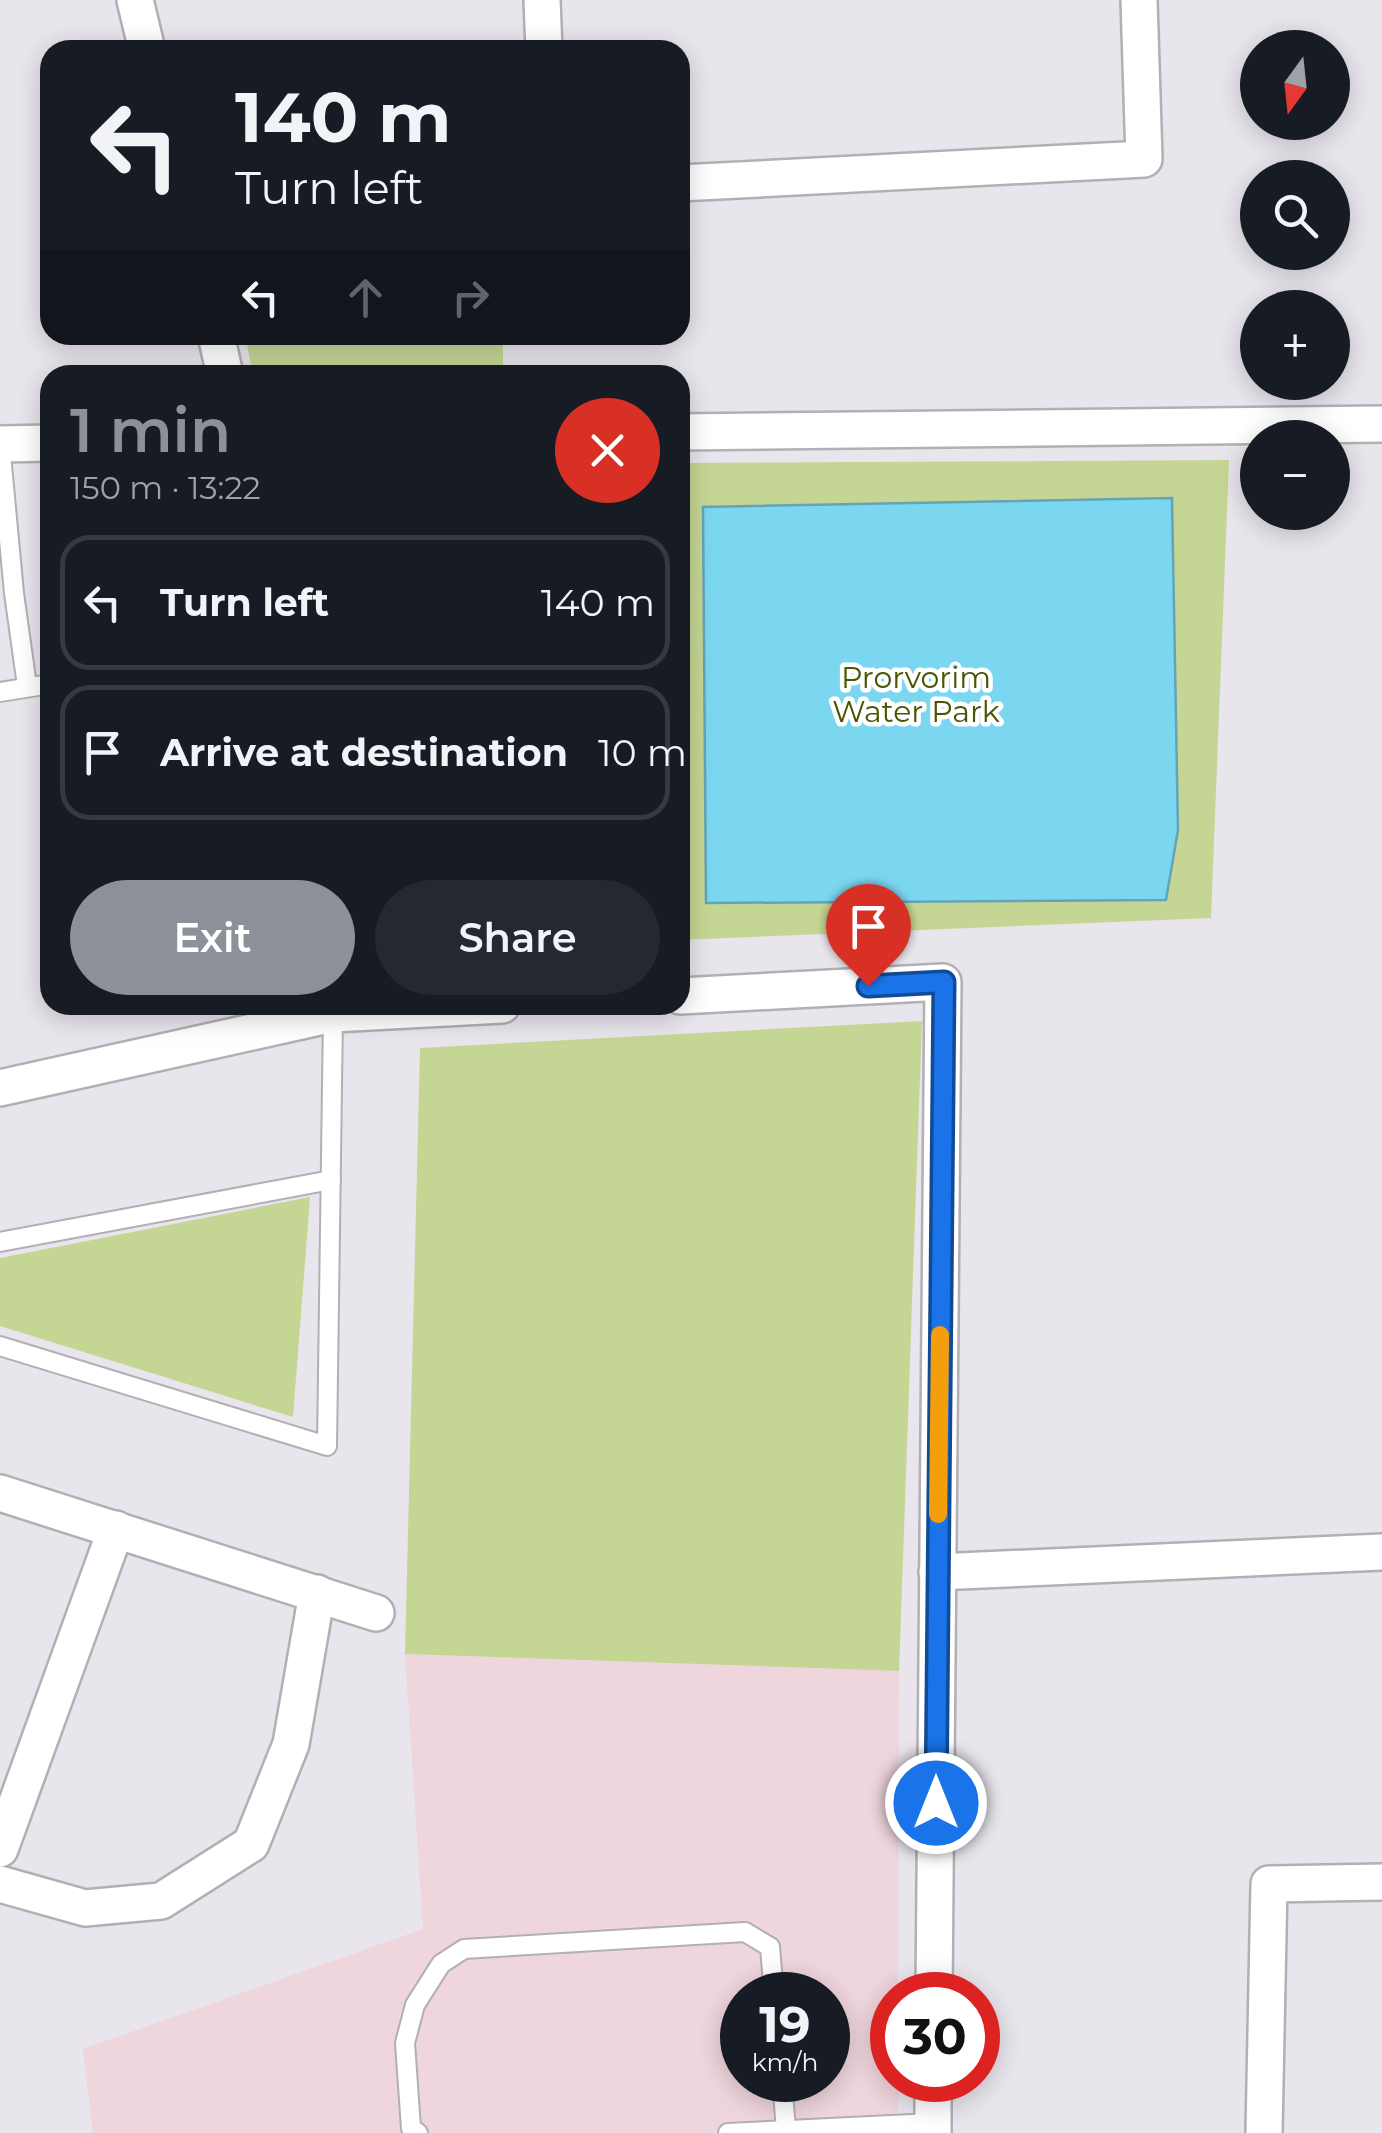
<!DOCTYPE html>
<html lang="en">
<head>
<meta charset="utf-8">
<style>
	:root { --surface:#171b24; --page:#242831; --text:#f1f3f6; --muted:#9ea1a6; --line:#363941; --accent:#8c9099 }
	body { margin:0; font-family:Montserrat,sans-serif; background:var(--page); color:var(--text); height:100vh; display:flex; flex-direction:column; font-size:38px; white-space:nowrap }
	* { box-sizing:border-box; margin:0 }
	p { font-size:32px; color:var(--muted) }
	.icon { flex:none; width:55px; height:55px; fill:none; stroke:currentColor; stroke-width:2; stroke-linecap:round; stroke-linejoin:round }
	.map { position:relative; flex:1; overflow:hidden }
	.details { position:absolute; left:40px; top:365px; width:650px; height:650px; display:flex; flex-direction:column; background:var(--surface); border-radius:30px; box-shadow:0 5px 25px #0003 }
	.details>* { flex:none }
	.top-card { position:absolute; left:40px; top:40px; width:650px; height:305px; border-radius:30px; box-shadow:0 5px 25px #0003; background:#171b24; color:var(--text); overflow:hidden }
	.needle { width:65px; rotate:195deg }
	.tools { position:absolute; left:1240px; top:30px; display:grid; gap:20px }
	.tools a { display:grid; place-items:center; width:110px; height:110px; border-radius:50%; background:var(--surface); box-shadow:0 5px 25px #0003; font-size:50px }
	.speed { position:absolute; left:720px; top:1972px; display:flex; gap:20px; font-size:50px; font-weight:700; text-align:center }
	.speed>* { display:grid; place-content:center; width:130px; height:130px; border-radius:50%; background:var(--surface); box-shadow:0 5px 25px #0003; line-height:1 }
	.speed small { font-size:25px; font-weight:400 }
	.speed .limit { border:15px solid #d22; background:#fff; color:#111 }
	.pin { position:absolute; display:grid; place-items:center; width:85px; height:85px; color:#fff; margin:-102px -42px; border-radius:50% 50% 50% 0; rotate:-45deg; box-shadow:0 0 10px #0007 }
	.pin .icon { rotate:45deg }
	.me { position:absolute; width:110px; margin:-55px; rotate:0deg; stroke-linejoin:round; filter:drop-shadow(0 0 8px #0008) }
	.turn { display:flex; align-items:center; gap:35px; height:210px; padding:0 30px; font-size:45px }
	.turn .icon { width:130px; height:130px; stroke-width:2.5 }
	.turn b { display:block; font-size:70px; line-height:85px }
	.lanes { display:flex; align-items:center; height:95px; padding:0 30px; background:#0003; justify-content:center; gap:50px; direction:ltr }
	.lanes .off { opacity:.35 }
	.round { display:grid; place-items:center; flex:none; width:105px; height:105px; border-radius:52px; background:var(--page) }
	.summary { display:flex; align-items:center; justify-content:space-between; height:170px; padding:0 30px }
	h1 { font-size:60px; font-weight:600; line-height:75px; color:var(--accent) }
	.button { display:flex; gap:20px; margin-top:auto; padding:20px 30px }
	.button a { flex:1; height:115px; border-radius:60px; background:var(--accent); color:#fff; font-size:40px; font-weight:600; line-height:115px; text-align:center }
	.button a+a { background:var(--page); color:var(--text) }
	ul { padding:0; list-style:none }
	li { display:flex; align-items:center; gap:30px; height:135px; margin:0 20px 15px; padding:0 10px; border:5px solid var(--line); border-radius:30px }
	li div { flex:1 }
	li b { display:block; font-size:38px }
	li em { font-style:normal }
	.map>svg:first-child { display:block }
</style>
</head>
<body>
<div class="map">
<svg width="1382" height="2133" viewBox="0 0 1382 2133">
	<rect width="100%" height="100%" fill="#e8e5ec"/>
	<path fill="#efd5dc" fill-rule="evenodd" d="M405 1654 899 1671 898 1995H892V2080H898V2133H93L83 2049 423 1929ZM742 1995H828V2080H742Z"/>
	<g fill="#c5d694">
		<path d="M245 335H503V375H253Z"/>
		<path d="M1229 460 1211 918 680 940V463Z"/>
		<path d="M922 1021 899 1671 405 1654 420 1048Z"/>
		<path d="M310 1197 293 1417 0 1326V1258Z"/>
	</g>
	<path fill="#7bd6f0" stroke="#64a4b6" stroke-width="2.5" d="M1172 498 1178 830 1166 900 706 903 703 507Z"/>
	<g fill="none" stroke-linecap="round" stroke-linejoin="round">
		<g stroke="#b2afb5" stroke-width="22">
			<g id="service">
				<path d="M0 444 14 593 27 686"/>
				<path d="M0 692 50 684"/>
				<path d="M0 1242 331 1180"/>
				<path d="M0 1346 327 1446 333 1014"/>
				<path d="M782 2080 786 2130"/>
				<path d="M418 2133 411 2128 405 2043 415 2005 441 1964 464 1949 745 1932 770 1947 774 1995"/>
				<path d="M728 2133 933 2123"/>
			</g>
		</g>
		<g stroke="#b2afb5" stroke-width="40">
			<g id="minor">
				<path d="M135 0 147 50"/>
				<path d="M542 0 544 50"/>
				<path d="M680 183 1144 159 1139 0"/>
				<path d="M216 335 225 375"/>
				<path d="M680 432 1382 424"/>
				<path d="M0 444 50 443"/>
				<path d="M680 996 943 982 934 1995"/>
				<path d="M0 1088 333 1014 502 1005"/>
				<path d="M0 1493 376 1613"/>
				<path d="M937 1572 1382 1552"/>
				<path d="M0 1849 116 1529"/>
				<path d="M0 1884 85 1908 161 1901 251 1844 291 1744 317 1593"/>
				<path d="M933 2133V2080"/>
				<path d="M1264 2133 1269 1884 1382 1882"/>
			</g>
		</g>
		<use href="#service" stroke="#fff" stroke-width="18"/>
		<use href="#minor" stroke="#fff" stroke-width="35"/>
	</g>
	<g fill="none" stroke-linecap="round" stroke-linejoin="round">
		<g stroke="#114b97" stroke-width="25">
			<path id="route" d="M868 986 944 982 936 1803"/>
		</g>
		<use href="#route" stroke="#1a73e8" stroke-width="18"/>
		<path stroke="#f59e0b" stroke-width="18" d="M938 1514 940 1335"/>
	</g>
	<g text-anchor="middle" stroke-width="9" stroke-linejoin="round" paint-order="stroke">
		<g font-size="30" fill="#485603" stroke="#fff">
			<text x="916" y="688">Prorvorim<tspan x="916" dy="34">Water Park</tspan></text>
		</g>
	</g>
</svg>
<div class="tools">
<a><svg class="needle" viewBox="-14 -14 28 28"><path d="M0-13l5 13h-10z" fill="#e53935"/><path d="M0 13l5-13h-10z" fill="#9ea1a6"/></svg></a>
<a><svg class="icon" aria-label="search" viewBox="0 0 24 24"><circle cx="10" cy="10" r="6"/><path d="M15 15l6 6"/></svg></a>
<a>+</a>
<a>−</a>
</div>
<div class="speed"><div>19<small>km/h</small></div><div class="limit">30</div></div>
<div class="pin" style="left:868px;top:986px;background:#d93025"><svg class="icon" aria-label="arrive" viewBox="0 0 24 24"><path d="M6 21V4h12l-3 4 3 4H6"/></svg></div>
<svg class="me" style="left:936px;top:1803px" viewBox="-20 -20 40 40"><circle r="17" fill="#1a73e8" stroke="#fff" stroke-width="3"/><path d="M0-11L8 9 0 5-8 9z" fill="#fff"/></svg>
<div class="top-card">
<div class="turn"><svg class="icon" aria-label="left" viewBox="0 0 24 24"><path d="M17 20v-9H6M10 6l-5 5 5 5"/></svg><div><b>140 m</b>Turn left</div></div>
<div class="lanes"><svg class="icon" aria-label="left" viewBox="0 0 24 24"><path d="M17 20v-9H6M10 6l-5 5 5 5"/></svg><svg class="icon off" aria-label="ahead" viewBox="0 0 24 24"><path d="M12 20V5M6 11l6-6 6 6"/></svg><svg class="icon off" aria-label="right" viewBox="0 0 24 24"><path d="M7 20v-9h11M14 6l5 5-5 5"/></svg></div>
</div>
<section class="details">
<div class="summary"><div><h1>1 min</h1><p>150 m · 13:22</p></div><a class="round" style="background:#d93025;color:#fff"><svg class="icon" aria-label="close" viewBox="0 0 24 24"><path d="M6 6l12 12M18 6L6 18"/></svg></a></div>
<ul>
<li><svg class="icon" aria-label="left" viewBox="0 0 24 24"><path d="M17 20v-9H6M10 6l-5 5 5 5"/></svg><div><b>Turn left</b></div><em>140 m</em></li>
<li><svg class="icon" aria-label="arrive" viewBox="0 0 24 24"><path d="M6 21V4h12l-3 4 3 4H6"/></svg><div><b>Arrive at destination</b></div><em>10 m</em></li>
</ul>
<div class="button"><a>Exit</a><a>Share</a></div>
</section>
</div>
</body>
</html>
